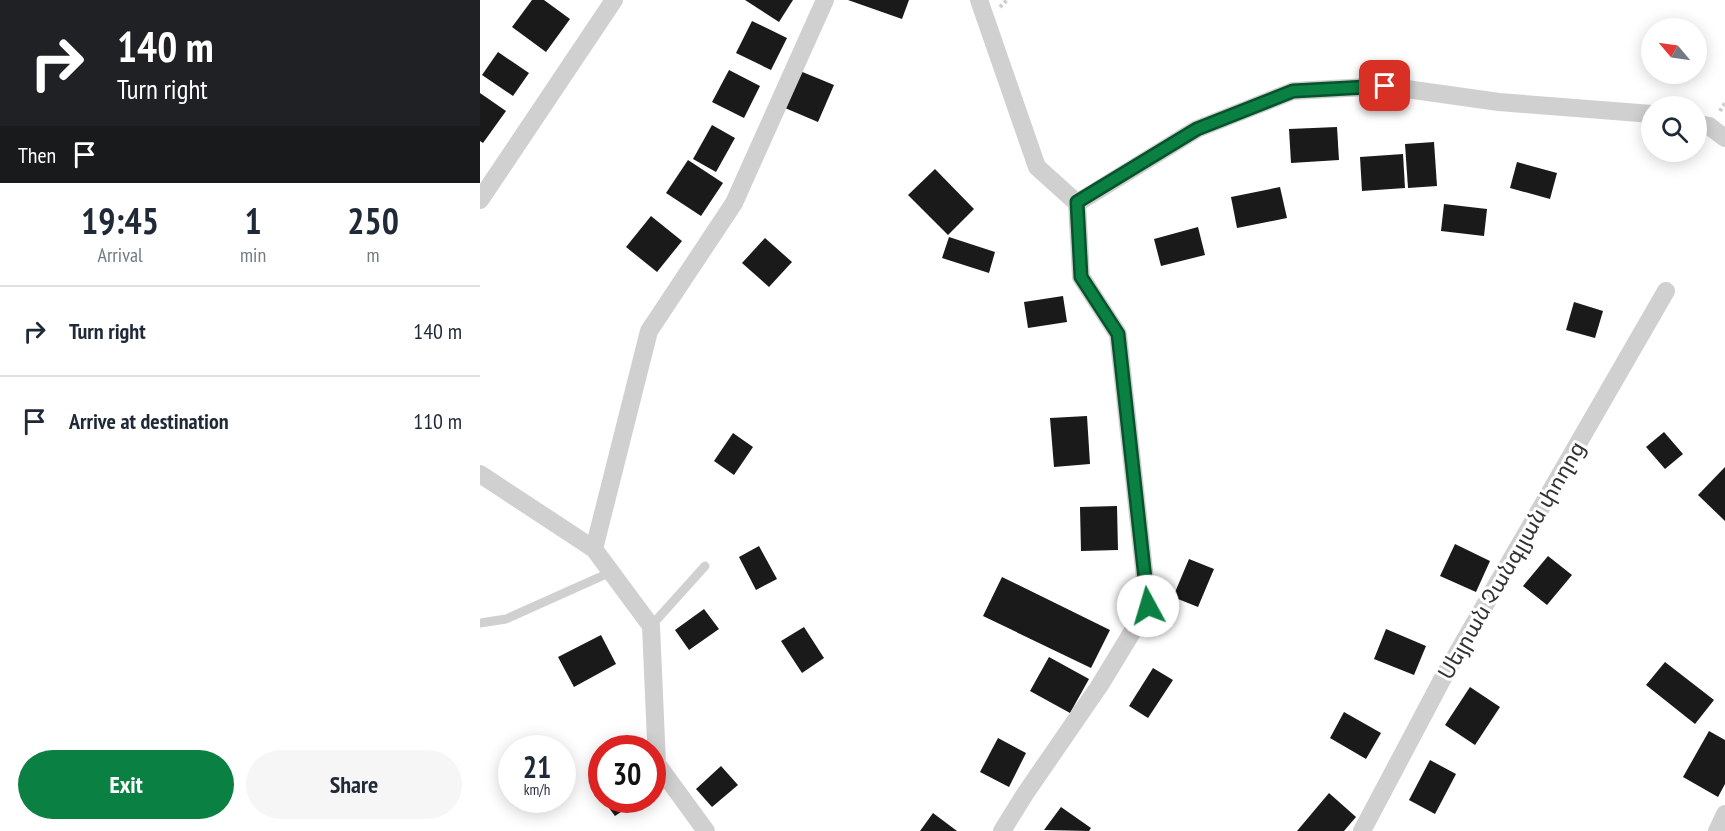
<!DOCTYPE html>
<html lang="en">
<head>
<meta charset="utf-8">
<style>
	:root { --surface:#fff; --page:#f6f6f7; --text:#1f2937; --muted:#747a83; --line:#e0e1e3; --accent:#0b8043 }
	body { margin:0; font-family:"PT Sans Narrow","Noto Sans Armenian",sans-serif; background:var(--page); color:var(--text); height:100vh; display:flex; flex-direction:column; font-size:22px; white-space:nowrap }
	* { box-sizing:border-box; margin:0 }
	p { font-size:20px; color:var(--muted) }
	.icon { flex:none; width:33px; height:33px; fill:none; stroke:currentColor; stroke-width:2; stroke-linecap:round; stroke-linejoin:round }
	.map { position:relative; flex:1; overflow:hidden }
	.details { display:flex; flex-direction:column; background:var(--surface); width:480px }
	.details>* { flex:none }
	.banner { background:#202124; color:#fff; overflow:hidden }
	.needle { width:39px; rotate:299deg }
	.fabs { position:absolute; left:1161px; top:18px; display:grid; gap:12px }
	.fabs a { display:grid; place-items:center; width:66px; height:66px; border-radius:50%; background:var(--surface); box-shadow:0 3px 15px #0003; font-size:30px }
	.speed { position:absolute; left:18px; top:735px; display:flex; gap:12px; font-size:30px; font-weight:700; text-align:center }
	.speed>* { display:grid; place-content:center; width:78px; height:78px; border-radius:50%; background:var(--surface); box-shadow:0 3px 15px #0003; line-height:1 }
	.speed small { font-size:15px; font-weight:400 }
	.speed .limit { border:9px solid #d22; background:#fff; color:#111 }
	.pin { position:absolute; display:grid; place-items:center; width:51px; height:51px; color:#fff; margin:-26px; border-radius:12px; box-shadow:0 3px 9px #0006 }
	.me { position:absolute; width:66px; margin:-33px; rotate:354deg; stroke-linejoin:round; filter:drop-shadow(0 0 4px #0008) }
	.turn { display:flex; align-items:center; gap:21px; height:126px; padding:0 18px; font-size:27px }
	.turn .icon { width:78px; height:78px; stroke-width:2.5 }
	.turn b { display:block; font-size:42px; line-height:51px }
	.then { display:flex; align-items:center; height:57px; padding:0 18px; background:#0003; gap:12px; font-size:22px }
	.eta { display:flex; justify-content:space-evenly; align-items:center; height:102px; text-align:center }
	.eta b { font-size:36px; font-weight:600; line-height:42px }
	.button { display:flex; gap:12px; margin-top:auto; padding:12px 18px }
	.button a { flex:1; height:69px; border-radius:36px; background:var(--accent); color:#fff; font-size:24px; font-weight:600; line-height:69px; text-align:center }
	.button a+a { background:var(--page); color:var(--text) }
	ul { padding:0; list-style:none }
	li { display:flex; align-items:center; gap:18px; height:90px; padding:0 18px; border-top:2px solid var(--line) }
	li div { flex:1 }
	li b { display:block; font-size:22px }
	li em { font-style:normal }
	main { display:flex; flex:1; min-height:0 }
	.map>svg:first-child { display:block }
</style>
</head>
<body>
<main>
<section class="details">
<div class="banner">
<div class="turn"><svg class="icon" aria-label="right" viewBox="0 0 24 24"><path d="M7 20v-9h11M14 6l5 5-5 5"/></svg><div><b>140 m</b>Turn right</div></div>
<div class="then">Then<svg class="icon" aria-label="arrive" viewBox="0 0 24 24"><path d="M6 21V4h12l-3 4 3 4H6"/></svg></div>
</div>
<div class="eta">
<div><b>19:45</b><p>Arrival</p></div>
<div><b>1</b><p>min</p></div>
<div><b>250</b><p>m</p></div>
</div>
<ul>
<li><svg class="icon" aria-label="right" viewBox="0 0 24 24"><path d="M7 20v-9h11M14 6l5 5-5 5"/></svg><div><b>Turn right</b></div><em>140 m</em></li>
<li><svg class="icon" aria-label="arrive" viewBox="0 0 24 24"><path d="M6 21V4h12l-3 4 3 4H6"/></svg><div><b>Arrive at destination</b></div><em>110 m</em></li>
</ul>
<div class="button"><a>Exit</a><a>Share</a></div>
</section>
<div class="map">
<svg width="1245" height="831" viewBox="0 0 1245 831">
	<rect width="100%" height="100%" fill="#fff"/>
	<g fill="#1a1a1a">
		<path d="M52 0H64L90 19 66 52 32 27Z"/>
		<path d="M265 0H313L299 22Z"/>
		<path d="M368 0H429L422 19Z"/>
		<path d="M272 21 307 38 291 70 256 53Z"/>
		<path d="M18 52 49 73 33 96 2 75Z"/>
		<path d="M249 70 280 86 264 118 232 102Z"/>
		<path d="M320 71 354 85 338 122 305 108Z"/>
		<path d="M0 93 26 111 3 143 0 141Z"/>
		<path d="M232 125 255 138 236 172 213 159Z"/>
		<path d="M857 127 859 160 811 163 809 129Z"/>
		<path d="M954 142 957 186 928 188 925 144Z"/>
		<path d="M923 154 925 188 882 191 880 157Z"/>
		<path d="M208 160 243 183 221 216 186 193Z"/>
		<path d="M1037 162 1077 173 1070 199 1030 188Z"/>
		<path d="M455 169 494 209 468 235 428 195Z"/>
		<path d="M800 187 807 218 757 228 751 197Z"/>
		<path d="M964 204 1007 209 1004 236 961 231Z"/>
		<path d="M171 216 202 241 177 272 146 247Z"/>
		<path d="M718 227 725 255 681 266 674 239Z"/>
		<path d="M469 237 515 252 509 273 462 258Z"/>
		<path d="M285 238 312 262 289 287 262 263Z"/>
		<path d="M583 296 587 322 548 328 544 302Z"/>
		<path d="M1094 302 1123 311 1115 338 1086 330Z"/>
		<path d="M607 416 610 464 574 467 570 418Z"/>
		<path d="M1184 432 1203 454 1185 469 1166 447Z"/>
		<path d="M253 433 273 447 254 475 234 461Z"/>
		<path d="M1245 467V521L1218 495Z"/>
		<path d="M637 506 638 550 601 551 600 507Z"/>
		<path d="M975 544 1010 561 996 592 960 576Z"/>
		<path d="M279 546 297 579 276 590 259 557Z"/>
		<path d="M1068 556 1092 575 1067 605 1043 586Z"/>
		<path d="M709 559 734 569 718 607 693 597Z"/>
		<path d="M522 577 630 630 611 668 503 616Z"/>
		<path d="M224 609 239 629 209 650 195 630Z"/>
		<path d="M324 627 344 658 322 673 301 641Z"/>
		<path d="M906 629 946 646 934 675 894 659Z"/>
		<path d="M121 635 136 664 94 687 78 657Z"/>
		<path d="M569 657 609 679 590 713 550 691Z"/>
		<path d="M1185 662 1234 700 1215 724 1166 685Z"/>
		<path d="M673 668 693 680 668 718 649 706Z"/>
		<path d="M990 687 1020 707 995 745 965 725Z"/>
		<path d="M864 712 901 733 886 759 850 738Z"/>
		<path d="M1229 731 1245 740V784L1238 797 1203 777Z"/>
		<path d="M518 738 546 753 529 787 500 772Z"/>
		<path d="M950 760 976 774 955 814 929 800Z"/>
		<path d="M241 766 258 785 232 807 216 789Z"/>
		<path d="M849 793 876 817 864 831H817Z"/>
		<path d="M123 800H159L135 816Z"/>
		<path d="M581 807 611 828 609 831 564 830Z"/>
		<path d="M453 813 477 831H440Z"/>
	</g>
	<g fill="none" stroke-linecap="round" stroke-linejoin="round">
		<g stroke="#cdcdcd" stroke-width="4" stroke-dasharray="3 3" stroke-linecap="butt">
			<path d="M520 7 527 0"/>
			<path d="M1240 111 1245 103"/>
		</g>
		<g stroke="#d0d0d0" stroke-width="9">
			<path d="M0 623 26 619 131 572"/>
			<path d="M171 626 225 566"/>
		</g>
		<g stroke="#d0d0d0" stroke-width="18">
			<path d="M499 0 557 167 597 203"/>
			<path d="M1216 124 1229 126 1245 138"/>
			<path d="M0 200 134 0"/>
			<path d="M597 203 717 129 813 91 905 86 1019 102 1172 114"/>
			<path d="M0 474 114 549 171 626 177 764 226 831"/>
			<path d="M114 549 169 331 254 203 345 0"/>
			<path d="M522 831 545 794 620 685 668 606 638 334 601 277 597 203"/>
			<path d="M882 831 964 676 1186 291"/>
			<path d="M1237 831 1245 814"/>
		</g>
	</g>
	<g fill="none" stroke-linecap="round" stroke-linejoin="round">
		<g stroke="#07532c" stroke-width="15">
			<path id="route" d="M668 606 638 334 601 277 597 202 717 129 813 91 905 86"/>
		</g>
		<use href="#route" stroke="#0b8043" stroke-width="10"/>
	</g>
	<g text-anchor="middle" stroke-width="6" stroke-linejoin="round" paint-order="stroke">
		<g font-size="22" fill="#333" stroke="#fff">
			<text transform="translate(1031 560) rotate(-60)" y="8">Սեյրան Չանգլյան փողոց</text>
		</g>
	</g>
</svg>
<div class="fabs">
<a><svg class="needle" viewBox="-14 -14 28 28"><path d="M0-13l5 13h-10z" fill="#e53935"/><path d="M0 13l5-13h-10z" fill="#747a83"/></svg></a>
<a><svg class="icon" aria-label="search" viewBox="0 0 24 24"><circle cx="10" cy="10" r="6"/><path d="M15 15l6 6"/></svg></a>
</div>
<div class="speed"><div>21<small>km/h</small></div><div class="limit">30</div></div>
<div class="pin" style="left:905px;top:86px;background:#d93025"><svg class="icon" aria-label="arrive" viewBox="0 0 24 24"><path d="M6 21V4h12l-3 4 3 4H6"/></svg></div>
<svg class="me" style="left:668px;top:606px" viewBox="-20 -20 40 40"><circle r="19" fill="#fff"/><path d="M0-13L10 11 0 6-10 11z" fill="#0b8043"/></svg>
</div>
</main>
</body>
</html>
